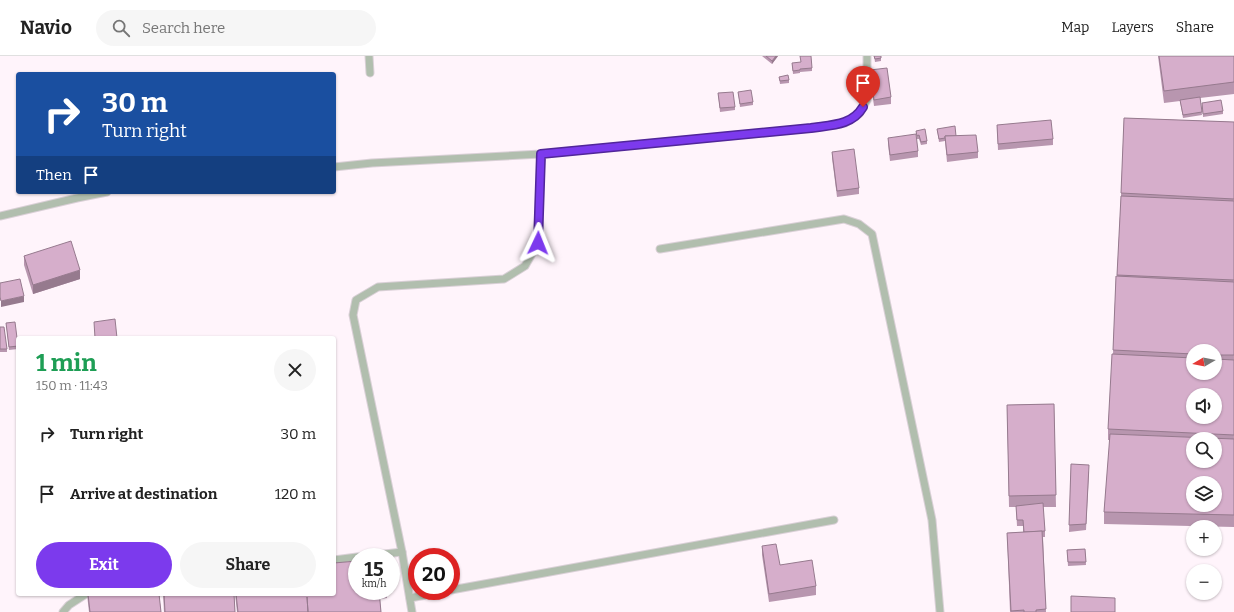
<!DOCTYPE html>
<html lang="en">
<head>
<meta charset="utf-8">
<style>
	:root { --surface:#fff; --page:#f6f6f6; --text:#222; --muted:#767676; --line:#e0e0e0; --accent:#7c3aed }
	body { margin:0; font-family:Bitter,serif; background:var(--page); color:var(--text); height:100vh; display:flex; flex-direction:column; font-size:15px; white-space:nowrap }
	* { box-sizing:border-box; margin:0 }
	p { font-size:13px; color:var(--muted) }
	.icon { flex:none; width:22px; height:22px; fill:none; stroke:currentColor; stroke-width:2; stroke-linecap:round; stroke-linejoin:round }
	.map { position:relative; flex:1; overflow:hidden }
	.sheet { position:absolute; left:16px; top:280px; width:320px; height:260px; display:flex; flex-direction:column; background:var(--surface); border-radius:4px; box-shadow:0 1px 3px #0004 }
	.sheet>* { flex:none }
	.hud { position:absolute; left:16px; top:16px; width:320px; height:122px; border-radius:4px; box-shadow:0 1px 3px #0004; background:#1a4fa0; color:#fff; overflow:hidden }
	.needle { width:26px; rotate:260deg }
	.fabs { position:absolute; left:1186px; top:288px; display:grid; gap:8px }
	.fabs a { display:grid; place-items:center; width:36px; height:36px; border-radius:50%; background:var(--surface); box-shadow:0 1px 3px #0004; font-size:20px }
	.speed { position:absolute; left:348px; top:492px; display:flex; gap:8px; font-size:20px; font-weight:700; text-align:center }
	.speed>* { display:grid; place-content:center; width:52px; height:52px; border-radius:50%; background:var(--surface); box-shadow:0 1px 3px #0004; line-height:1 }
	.speed small { font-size:10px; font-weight:400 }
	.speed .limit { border:6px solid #d22; background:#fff; color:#111 }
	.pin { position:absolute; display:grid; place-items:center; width:34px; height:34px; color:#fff; margin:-41px -17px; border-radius:50% 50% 50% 0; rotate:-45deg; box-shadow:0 0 4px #0007 }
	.pin .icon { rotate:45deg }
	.me { position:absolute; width:44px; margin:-22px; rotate:2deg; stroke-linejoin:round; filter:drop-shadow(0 0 3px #0008) }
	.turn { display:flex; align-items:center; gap:14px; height:84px; padding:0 20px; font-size:18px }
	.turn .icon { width:52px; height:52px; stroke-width:2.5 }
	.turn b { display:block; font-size:28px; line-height:34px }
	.then { display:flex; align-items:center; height:38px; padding:0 20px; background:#0003; gap:8px; font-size:15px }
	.round { display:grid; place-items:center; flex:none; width:42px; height:42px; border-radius:21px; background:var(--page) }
	.head { display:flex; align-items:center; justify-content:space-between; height:68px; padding:0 20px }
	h1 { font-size:24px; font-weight:700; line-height:30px; color:#1e9e55 }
	.action { display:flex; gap:8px; margin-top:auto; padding:8px 20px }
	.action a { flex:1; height:46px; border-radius:24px; background:var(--accent); color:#fff; font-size:16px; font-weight:700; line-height:46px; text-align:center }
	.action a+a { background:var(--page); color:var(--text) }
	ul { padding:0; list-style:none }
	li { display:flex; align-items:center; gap:12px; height:60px; padding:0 20px }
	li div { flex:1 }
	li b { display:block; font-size:15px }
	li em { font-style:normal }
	header { display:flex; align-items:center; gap:24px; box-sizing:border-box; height:56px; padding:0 20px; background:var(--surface); border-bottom:1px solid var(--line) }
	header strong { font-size:19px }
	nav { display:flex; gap:22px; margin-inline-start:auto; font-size:14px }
	.search { width:280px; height:36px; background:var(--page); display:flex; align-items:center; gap:10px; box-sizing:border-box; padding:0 14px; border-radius:22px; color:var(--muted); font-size:15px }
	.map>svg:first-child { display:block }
</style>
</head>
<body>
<header>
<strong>Navio</strong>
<div class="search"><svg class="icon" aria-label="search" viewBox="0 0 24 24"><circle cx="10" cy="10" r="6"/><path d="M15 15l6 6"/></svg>Search here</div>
<nav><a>Map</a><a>Layers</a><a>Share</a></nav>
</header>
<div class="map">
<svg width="1234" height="556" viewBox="0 0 1234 556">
	<rect width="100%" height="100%" fill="#fff4fb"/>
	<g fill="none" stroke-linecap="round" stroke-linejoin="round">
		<g stroke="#dad0d7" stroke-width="9">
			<g id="service">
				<path d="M369 0 370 17"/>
				<path d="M334 111 372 107 541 98 811 72 845 67 859 58 867 44V0"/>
				<path d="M0 160 77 142 107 136"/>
				<path d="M660 193 844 163 859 168 872 178 932 464 940 556"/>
				<path d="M359 501 402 496"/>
				<path d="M334 504 357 501"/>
				<path d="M451 534 834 464"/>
				<path d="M410 542 447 535"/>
				<path d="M63 556 69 549 86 538"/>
				<path d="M412 556 402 496 353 259 356 244 378 231 504 223 525 210 538 187 541 98"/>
			</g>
		</g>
		<use href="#service" stroke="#b1beae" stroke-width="7"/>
	</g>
	<g fill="#b896af" fill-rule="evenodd">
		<path d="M762 0H778L772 8Z"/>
		<path d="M874 0H881V5L875 6Z"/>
		<path d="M1158 0H1234V38L1200 42 1202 59 1183 62 1180 45 1164 47Z"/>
		<path d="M792 7 812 12V15L800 16V17L793 18Z"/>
		<path d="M870 14 891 41V48L874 50 870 20Z"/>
		<path d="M779 21 789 24V27L780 28Z"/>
		<path d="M738 36 753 46V49L740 51Z"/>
		<path d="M718 37 735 51V54L720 56Z"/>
		<path d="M1202 47 1223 55V58L1203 61Z"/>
		<path d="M1124 62 1234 66V471L1104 468V456L1110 384H1108V373L1113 298 1116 220H1117L1121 140ZM1193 295H1215V317H1193Z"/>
		<path d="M997 69 1053 83V89L998 94Z"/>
		<path d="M937 73 956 80 978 96V102L947 106 945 85 939 86Z"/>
		<path d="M916 75 927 85V88L921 89 919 83H917Z"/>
		<path d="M888 82 918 95V101L890 105 888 88Z"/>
		<path d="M832 96 859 132V138L837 141 832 102Z"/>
		<path d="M24 200 80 223 33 238 24 209Z"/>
		<path d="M6 267 18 288V293L9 294Z"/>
		<path d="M0 271 7 293V296H0Z"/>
		<path d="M1054 348 1056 451H1043L1045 475V481H1043L1046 556H1010L1007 477 1023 476V470H1017L1016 451H1009L1007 349Z"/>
		<path d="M1071 408 1089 416 1086 474 1069 476Z"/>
		<path d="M762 490 780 509 816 530V539L769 546 762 499Z"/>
		<path d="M1085 493 1086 509 1068 510 1067 494Z"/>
		<path d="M357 535H387V542L380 543 381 556H237L235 538H334Z"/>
		<path d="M87 538H159L161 556H89Z"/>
		<path d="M163 538H234L235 556H164Z"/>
	</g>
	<g fill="#967a8e">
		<path d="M776 0H778L772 8V5Z"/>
		<path d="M80 214V223L33 238V229Z"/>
		<path d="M24 240V246L1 251V245Z"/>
	</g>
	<g fill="#d6aecb" stroke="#967a8e" fill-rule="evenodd">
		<path d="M766 0H776L772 5Z"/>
		<path d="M800 0H811L812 12 800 13V14L793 15 792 7 801 6Z"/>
		<path d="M874 0H881V2L875 3Z"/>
		<path d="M1159 0H1234V26L1164 35Z"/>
		<path d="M887 12 891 41 874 44 870 14Z"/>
		<path d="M788 19 789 24 780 25 779 21Z"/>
		<path d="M751 34 753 46 740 48 738 36Z"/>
		<path d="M733 36 735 51 720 52 718 37Z"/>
		<path d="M1200 41 1202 56 1183 59 1180 44Z"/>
		<path d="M1221 44 1223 55 1203 58 1202 47Z"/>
		<path d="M1124 62 1234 66V143L1121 137Z"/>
		<path d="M1051 64 1053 83 998 88 997 69Z"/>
		<path d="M955 70 956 80H945V82L939 83 937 73Z"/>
		<path d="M925 73 927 85 921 86 919 79 917 80 916 75Z"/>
		<path d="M916 78 918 95 890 99 888 82Z"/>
		<path d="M976 79 978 96 947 99 945 80Z"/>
		<path d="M854 93 859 132 837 135 832 96Z"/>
		<path d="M1121 140 1234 145V224L1117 219Z"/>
		<path d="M71 185 80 214 33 229 24 200Z"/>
		<path d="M1116 220 1234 226V299H1215V295H1193V298L1113 294Z"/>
		<path d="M20 223 24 240 1 245 0 241V227Z"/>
		<path d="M115 263 117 282H95L94 266Z"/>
		<path d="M15 266 18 290 9 291 6 267Z"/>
		<path d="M0 271H4L7 293H0Z"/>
		<path d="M1112 298 1193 302V317H1215V303L1234 304V379L1108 373ZM1193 339H1215V361H1193Z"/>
		<path d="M1054 348 1056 439 1009 440 1007 349Z"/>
		<path d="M1110 378 1234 383V459L1104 456ZM1193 383H1215V405H1193ZM1193 427H1215V449H1193Z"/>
		<path d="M1071 408 1089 409 1086 468 1069 469Z"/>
		<path d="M1043 447 1045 475 1024 476 1023 464H1017L1016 450Z"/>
		<path d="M1042 475 1046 553 1036 554V556H1024V554L1011 555 1007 477Z"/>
		<path d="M776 488 780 509 812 504 816 530 769 538 762 490Z"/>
		<path d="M1085 493 1086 506H1068L1067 494Z"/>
		<path d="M357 505V535H379L381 556H308L307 541 308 556H238L236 538H334V507Z"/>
		<path d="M88 538H159L161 556H90Z"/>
		<path d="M164 538H234L235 556H165Z"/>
		<path d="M1071 540 1115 542V556H1071Z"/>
	</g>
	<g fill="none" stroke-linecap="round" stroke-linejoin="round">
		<g stroke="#51269a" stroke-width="10">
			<path id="route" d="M538 187 541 98 811 72C830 69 852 70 863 51"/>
		</g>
		<use href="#route" stroke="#7c3aed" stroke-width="7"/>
	</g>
</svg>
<div class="fabs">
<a><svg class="needle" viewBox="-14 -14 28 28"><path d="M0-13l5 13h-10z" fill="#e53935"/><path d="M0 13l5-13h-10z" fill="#767676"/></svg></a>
<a><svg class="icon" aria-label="sound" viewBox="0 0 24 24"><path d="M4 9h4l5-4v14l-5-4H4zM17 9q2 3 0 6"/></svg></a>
<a><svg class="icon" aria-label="search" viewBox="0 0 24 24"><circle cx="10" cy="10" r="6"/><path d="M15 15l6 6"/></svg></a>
<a><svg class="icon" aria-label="layers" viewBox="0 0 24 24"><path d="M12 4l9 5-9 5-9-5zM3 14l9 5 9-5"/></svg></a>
<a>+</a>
<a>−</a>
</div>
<div class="speed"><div>15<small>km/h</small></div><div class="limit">20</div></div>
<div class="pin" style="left:863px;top:51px;background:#d93025"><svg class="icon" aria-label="arrive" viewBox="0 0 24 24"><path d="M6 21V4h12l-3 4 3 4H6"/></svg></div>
<svg class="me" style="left:538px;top:187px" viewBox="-20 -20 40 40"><path d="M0-17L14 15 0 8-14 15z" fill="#7c3aed" stroke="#fff" stroke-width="4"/></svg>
<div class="hud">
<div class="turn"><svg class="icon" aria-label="right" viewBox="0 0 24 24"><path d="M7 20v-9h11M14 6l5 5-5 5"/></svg><div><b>30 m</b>Turn right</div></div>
<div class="then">Then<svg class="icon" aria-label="arrive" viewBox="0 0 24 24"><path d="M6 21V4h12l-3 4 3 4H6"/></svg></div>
</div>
<section class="sheet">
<div class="head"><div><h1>1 min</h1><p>150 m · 11:43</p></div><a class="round"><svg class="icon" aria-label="close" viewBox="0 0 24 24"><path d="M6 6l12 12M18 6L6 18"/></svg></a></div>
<ul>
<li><svg class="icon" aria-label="right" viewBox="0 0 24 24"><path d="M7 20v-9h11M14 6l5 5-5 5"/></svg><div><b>Turn right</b></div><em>30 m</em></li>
<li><svg class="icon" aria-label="arrive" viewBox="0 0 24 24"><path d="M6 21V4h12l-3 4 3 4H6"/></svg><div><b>Arrive at destination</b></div><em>120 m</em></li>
</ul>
<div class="action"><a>Exit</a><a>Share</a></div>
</section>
</div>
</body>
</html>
